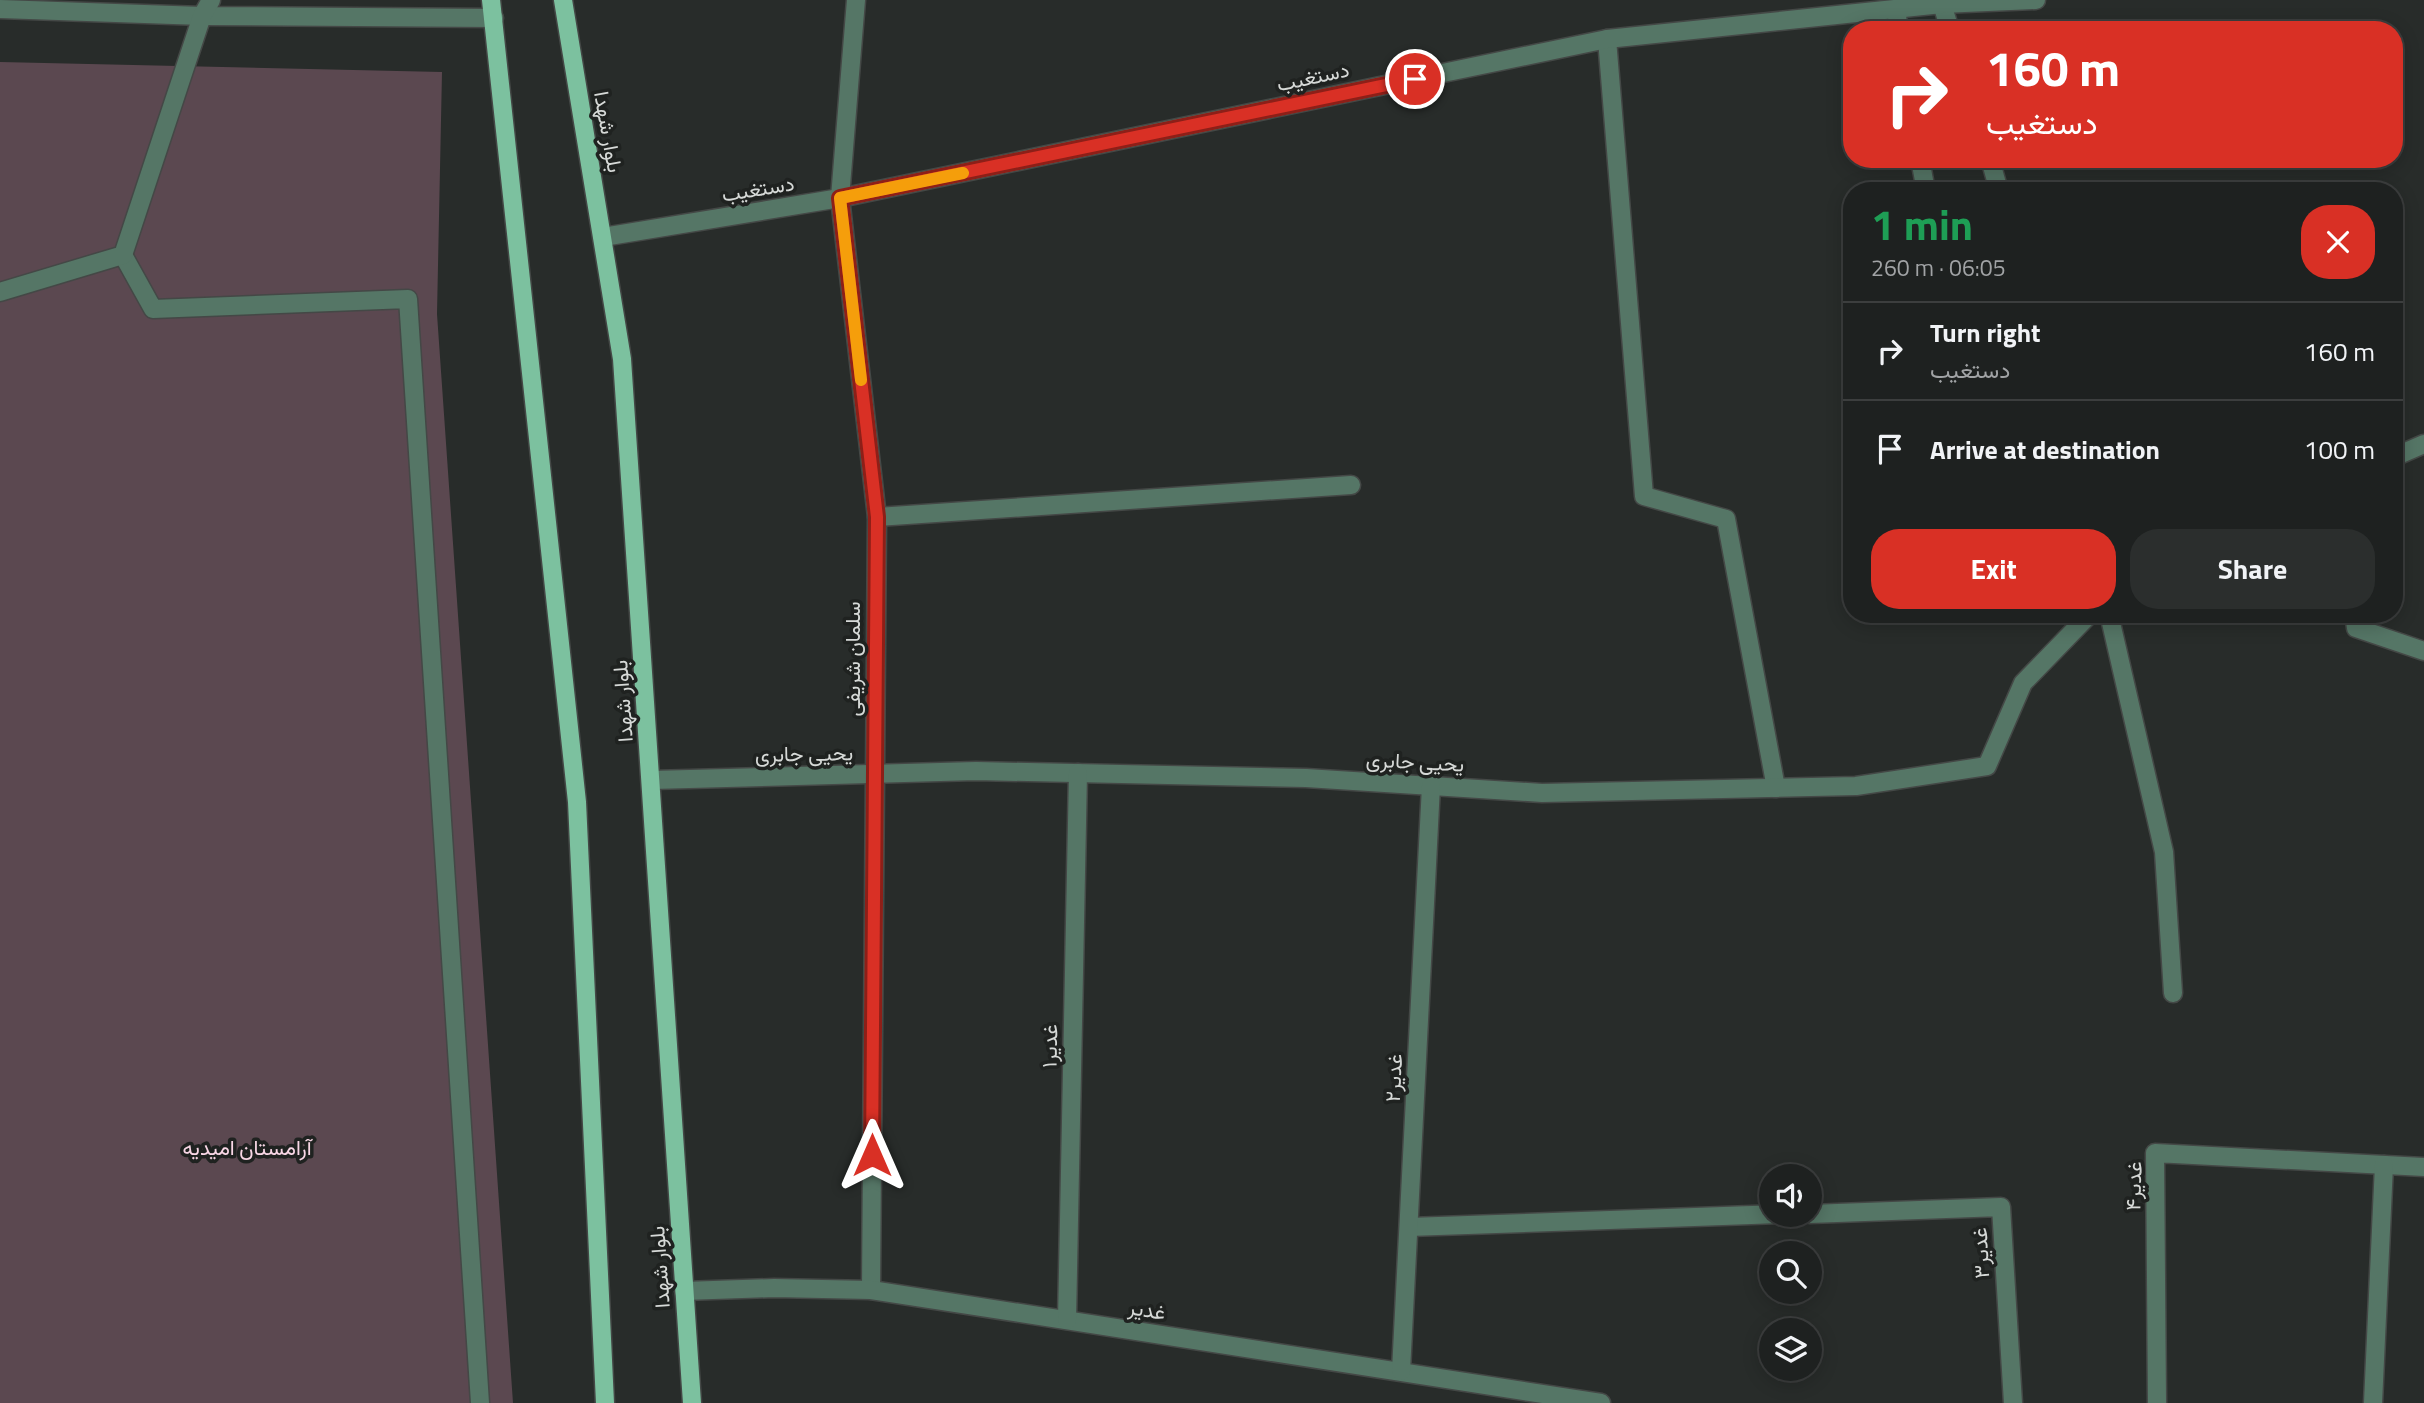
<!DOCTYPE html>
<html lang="en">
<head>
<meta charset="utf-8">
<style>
	:root { --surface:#1e2120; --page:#2b2e2d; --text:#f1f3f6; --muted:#a1a3a5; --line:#3c3e3e; --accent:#d93025 }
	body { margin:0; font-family:"Titillium Web",Vazirmatn,sans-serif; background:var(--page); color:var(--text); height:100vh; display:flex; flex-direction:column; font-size:26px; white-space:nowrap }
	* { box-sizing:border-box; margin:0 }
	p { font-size:23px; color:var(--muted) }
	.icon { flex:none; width:38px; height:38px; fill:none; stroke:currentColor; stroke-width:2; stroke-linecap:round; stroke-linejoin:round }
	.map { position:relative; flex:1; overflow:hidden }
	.drawer { position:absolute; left:1843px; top:182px; width:560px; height:441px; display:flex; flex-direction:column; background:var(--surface); border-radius:28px; box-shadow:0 4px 18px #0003,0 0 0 2px var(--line) }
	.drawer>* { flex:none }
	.hud { position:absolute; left:1843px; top:21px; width:560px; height:147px; border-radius:28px; box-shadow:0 4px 18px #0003,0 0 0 2px var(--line); background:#d93025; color:#fff; overflow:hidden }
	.tools { position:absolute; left:1759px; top:1164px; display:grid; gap:14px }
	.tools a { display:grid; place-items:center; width:63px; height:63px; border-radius:50%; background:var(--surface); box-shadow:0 4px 18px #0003,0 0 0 2px var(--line); font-size:35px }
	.pin { position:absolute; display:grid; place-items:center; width:60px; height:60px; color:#fff; margin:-30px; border:4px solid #fff; border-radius:50%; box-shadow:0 2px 7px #0007 }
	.me { position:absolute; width:77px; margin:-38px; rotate:0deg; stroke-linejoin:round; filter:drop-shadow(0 0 5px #0008) }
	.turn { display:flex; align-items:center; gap:24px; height:147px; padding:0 28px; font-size:32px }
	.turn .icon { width:91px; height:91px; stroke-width:2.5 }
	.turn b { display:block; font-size:49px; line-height:60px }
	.round { display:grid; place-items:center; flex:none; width:74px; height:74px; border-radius:28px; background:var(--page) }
	.summary { display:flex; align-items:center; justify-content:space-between; height:119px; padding:0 28px }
	h1 { font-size:42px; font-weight:700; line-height:52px; color:#1e9e55 }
	.cta { display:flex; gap:14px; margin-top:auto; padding:14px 28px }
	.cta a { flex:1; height:80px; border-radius:28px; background:var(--accent); color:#fff; font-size:28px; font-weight:700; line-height:80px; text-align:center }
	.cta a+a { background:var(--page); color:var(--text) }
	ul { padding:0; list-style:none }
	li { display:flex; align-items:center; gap:21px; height:98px; padding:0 28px; border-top:2px solid var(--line) }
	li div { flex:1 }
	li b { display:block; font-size:26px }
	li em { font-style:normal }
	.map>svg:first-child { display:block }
</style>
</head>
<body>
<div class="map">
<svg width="2424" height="1403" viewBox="0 0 2424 1403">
	<rect width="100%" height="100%" fill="#282c2a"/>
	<path fill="#5b4850" d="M0 62 442 72 437 314 513 1403H0Z"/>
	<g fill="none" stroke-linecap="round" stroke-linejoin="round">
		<g stroke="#444846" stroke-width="21">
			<g id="minor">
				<path d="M856 0 840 198 877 517 871 1290"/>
				<path d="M1942 4 1950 30"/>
				<path d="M0 9 202 16 494 18"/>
				<path d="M1896 9 1899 30"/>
				<path d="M1607 39 1644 496 1726 519 1776 788"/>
				<path d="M1920 159 1926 191"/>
				<path d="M1990 159 1999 191"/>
				<path d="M603 237 840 198 1607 39 1942 4 2036 0"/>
				<path d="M123 255 153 309 408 299 480 1403"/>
				<path d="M0 292 123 255 202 16 211 0"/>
				<path d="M2394 457 2424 444"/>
				<path d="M877 517 1351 485"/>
				<path d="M2109 614 2164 852 2173 993"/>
				<path d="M2354 614 2356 628 2424 651"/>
				<path d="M652 780 976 771 1306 778 1542 793 1856 786 1987 766 2023 683 2090 614"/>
				<path d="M1810 1214 2001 1207 2013 1403"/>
				<path d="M1409 1227 1781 1214"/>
				<path d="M684 1291 774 1288 871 1290 1601 1403"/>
				<path d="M1067 1320 1078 773"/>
				<path d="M1401 1371 1431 786"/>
				<path d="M2157 1403 2155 1153 2424 1167"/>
				<path d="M2373 1403 2384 1165"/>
			</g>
		</g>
		<g stroke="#444846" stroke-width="21">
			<g id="major">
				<path d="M491 0 577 802 605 1403"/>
				<path d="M563 0 622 359 692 1403"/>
			</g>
		</g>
		<use href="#minor" stroke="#557666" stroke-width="18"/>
		<use href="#major" stroke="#7cc19f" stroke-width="18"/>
	</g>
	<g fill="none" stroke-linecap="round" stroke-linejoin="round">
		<g stroke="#8d1f18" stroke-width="18">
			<path id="route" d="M872 1155 877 517 840 198 1415 79"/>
		</g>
		<use href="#route" stroke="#d93025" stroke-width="12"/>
		<path stroke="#f59e0b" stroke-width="12" d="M861 380 840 198 963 173"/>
	</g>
	<g text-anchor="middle" stroke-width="7" stroke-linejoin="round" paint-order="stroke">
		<g font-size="21" fill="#d6d9d7" stroke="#1f2220">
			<text transform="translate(1313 77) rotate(-12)" y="7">دستغیب</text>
			<text transform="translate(608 132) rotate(80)" y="7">بلوار شهدا</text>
			<text transform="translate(758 189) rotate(-9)" y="7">دستغیب</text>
			<text transform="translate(853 659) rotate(-90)" y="7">سلمان شریفی</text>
			<text transform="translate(623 701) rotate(-94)" y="7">بلوار شهدا</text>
			<text transform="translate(804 754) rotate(-1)" y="7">یحیی جابری</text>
			<text transform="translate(1415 762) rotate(3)" y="7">یحیی جابری</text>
			<text transform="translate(1050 1046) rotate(-89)" y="7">غدیر۱</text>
			<text transform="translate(1394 1078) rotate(-87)" y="7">غدیر۲</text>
			<text transform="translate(2134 1186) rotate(-88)" y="7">غدیر۴</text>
			<text transform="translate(1981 1253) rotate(-93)" y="7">غدیر۳</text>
			<text transform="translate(660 1267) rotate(-94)" y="7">بلوار شهدا</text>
			<text transform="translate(1147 1310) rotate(9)" y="7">غدیر</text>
		</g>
		<g font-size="21" fill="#f9d7e6" stroke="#1f2220">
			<text x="247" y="1155">آرامستان امیدیه</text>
		</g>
	</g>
</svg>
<div class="tools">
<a><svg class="icon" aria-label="sound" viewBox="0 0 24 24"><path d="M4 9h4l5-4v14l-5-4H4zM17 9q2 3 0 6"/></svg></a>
<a><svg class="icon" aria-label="search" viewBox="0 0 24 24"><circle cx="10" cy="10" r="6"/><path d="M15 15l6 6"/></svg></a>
<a><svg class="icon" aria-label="layers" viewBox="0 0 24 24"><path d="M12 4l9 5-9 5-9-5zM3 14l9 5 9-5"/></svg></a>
</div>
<div class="pin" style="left:1415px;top:79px;background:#d93025"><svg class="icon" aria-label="arrive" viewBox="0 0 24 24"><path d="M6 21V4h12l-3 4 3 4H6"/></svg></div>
<svg class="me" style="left:872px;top:1155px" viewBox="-20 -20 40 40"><path d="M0-17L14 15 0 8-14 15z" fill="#d93025" stroke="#fff" stroke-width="4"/></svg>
<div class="hud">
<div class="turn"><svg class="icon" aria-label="right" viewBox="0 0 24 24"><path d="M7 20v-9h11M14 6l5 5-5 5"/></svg><div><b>160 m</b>دستغیب</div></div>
</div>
<section class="drawer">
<div class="summary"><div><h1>1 min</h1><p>260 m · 06:05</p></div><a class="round" style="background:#d93025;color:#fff"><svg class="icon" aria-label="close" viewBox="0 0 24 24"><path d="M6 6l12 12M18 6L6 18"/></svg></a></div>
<ul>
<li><svg class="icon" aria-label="right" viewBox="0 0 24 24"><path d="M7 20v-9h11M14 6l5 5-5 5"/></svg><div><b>Turn right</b><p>دستغیب</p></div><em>160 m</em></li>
<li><svg class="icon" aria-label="arrive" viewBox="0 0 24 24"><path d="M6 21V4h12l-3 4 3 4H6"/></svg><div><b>Arrive at destination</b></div><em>100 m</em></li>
</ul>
<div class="cta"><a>Exit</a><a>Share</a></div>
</section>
</div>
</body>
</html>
